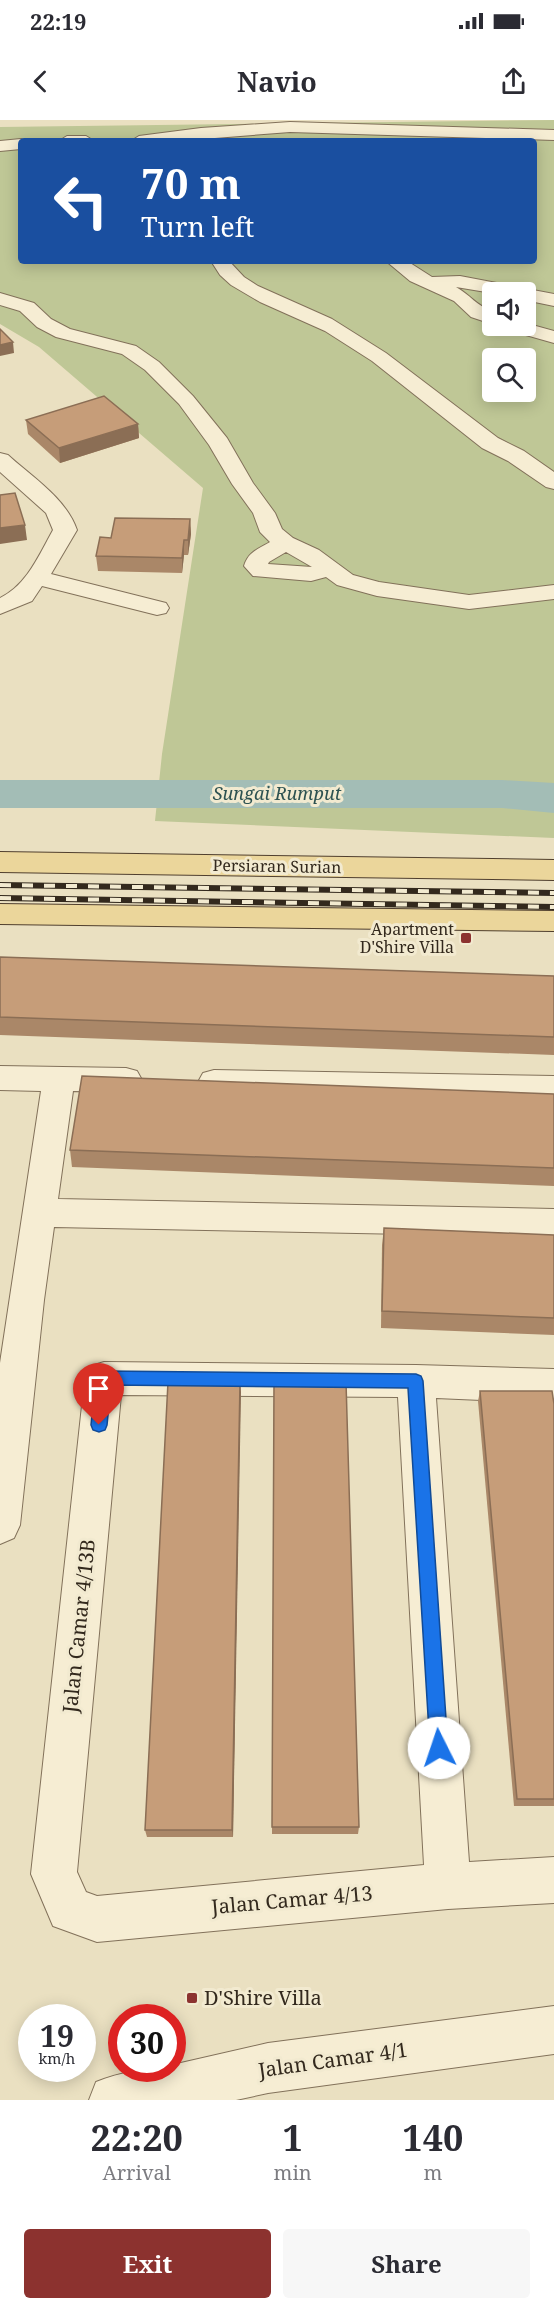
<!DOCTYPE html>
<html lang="en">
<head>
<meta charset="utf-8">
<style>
	:root { --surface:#fff; --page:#f7f7f7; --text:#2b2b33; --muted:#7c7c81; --accent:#8c322f }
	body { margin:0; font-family:"Noto Serif",serif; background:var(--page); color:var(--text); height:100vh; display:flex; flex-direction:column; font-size:22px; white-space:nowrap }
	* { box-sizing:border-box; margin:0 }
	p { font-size:20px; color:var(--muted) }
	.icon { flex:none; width:33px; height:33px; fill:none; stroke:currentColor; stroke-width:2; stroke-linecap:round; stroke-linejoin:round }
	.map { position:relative; height:1980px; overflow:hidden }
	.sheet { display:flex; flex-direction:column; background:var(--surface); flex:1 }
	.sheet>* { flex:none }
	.top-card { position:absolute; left:18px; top:18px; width:519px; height:126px; border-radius:6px; box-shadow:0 3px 15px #0003; background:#1a4fa0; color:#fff; overflow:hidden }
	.tools { position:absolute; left:482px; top:162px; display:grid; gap:12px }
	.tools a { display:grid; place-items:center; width:54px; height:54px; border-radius:6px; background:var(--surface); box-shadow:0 3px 15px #0003; font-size:30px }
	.speed { position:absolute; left:18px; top:1884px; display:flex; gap:12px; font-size:30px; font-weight:700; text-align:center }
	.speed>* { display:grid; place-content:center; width:78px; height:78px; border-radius:50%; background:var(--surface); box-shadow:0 3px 15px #0003; line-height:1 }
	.speed small { font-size:15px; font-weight:400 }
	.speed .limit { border:9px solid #d22; background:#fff; color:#111 }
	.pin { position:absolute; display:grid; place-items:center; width:51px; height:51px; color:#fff; margin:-62px -26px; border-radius:50% 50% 50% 0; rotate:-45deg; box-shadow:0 0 6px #0007 }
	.pin .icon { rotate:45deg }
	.me { position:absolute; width:66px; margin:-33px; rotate:356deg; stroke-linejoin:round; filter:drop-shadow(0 0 4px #0008) }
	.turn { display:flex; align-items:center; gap:21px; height:126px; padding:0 24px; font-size:27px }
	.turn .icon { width:78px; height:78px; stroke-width:2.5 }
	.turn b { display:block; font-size:42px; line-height:51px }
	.eta { display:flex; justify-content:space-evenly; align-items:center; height:102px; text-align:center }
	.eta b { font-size:36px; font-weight:700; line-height:42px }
	.action { display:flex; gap:12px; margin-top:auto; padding:12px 24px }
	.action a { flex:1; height:69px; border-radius:6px; background:var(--accent); color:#fff; font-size:24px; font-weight:700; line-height:69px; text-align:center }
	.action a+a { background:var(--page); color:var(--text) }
	.status { display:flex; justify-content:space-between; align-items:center; height:42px; padding:0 30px; background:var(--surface); direction:ltr }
	.status svg { height:16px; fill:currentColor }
	header { display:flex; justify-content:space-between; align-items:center; height:78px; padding:0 24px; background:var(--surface); font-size:27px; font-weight:700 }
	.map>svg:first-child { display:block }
</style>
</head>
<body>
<div class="status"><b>22:19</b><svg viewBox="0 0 49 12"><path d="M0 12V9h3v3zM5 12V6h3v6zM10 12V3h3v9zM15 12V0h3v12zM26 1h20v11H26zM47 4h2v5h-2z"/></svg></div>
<header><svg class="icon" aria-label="back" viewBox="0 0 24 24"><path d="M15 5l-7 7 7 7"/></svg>Navio<svg class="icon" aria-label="share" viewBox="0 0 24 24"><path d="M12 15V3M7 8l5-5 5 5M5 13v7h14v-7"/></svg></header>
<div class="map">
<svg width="554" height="1980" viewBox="0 0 554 1980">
	<rect width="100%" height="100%" fill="#eae0c1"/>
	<path fill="#bfc796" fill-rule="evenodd" d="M554 0V718L155 701 162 634 203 368 39 227 0 204V7ZM21 21H534V141H21ZM492 172H525V206H492ZM492 238H525V272H492Z"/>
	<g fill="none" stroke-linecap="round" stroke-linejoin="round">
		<path fill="#a3bdb6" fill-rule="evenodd" d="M0 660H502L554 663V693L502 688H0Z"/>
		<g stroke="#82715a" stroke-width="2">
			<g id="minor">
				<path d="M290 2 554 10V20L290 12 177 21H131L139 16 201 8Z"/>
				<path d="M67 16H86L94 21H59Z"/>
				<path d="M21 19 27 21H21V29L0 31V21Z"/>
				<path d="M211 141H229L244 157 258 166 332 199 386 233 498 318 524 331 554 352V369L546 367 508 341 482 328 372 241 325 211 260 182 231 165 220 155Z"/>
				<path d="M386 141H407L432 157 460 156 554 174V186L525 180V172L492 173 456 167C469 174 478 187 492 191V204L471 197 454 181 410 161Z"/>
				<path d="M0 173 34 183 51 199 70 209 136 226 159 242 193 276 227 318 253 363 275 393 282 409 293 418 319 430 353 455 379 462 469 475 554 465V479L469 489 377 476 337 465 326 457 311 461 253 456 244 446C248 432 258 429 270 422L260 412 253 393 232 364 209 325 179 284 145 250 122 234 56 217 37 207 20 191 0 185ZM286 432 312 447 268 444 269 442Z"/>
				<path d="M525 203 554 211V223L508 210 505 206H525Z"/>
				<path d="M0 333 8 335C32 357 66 378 77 410L51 454 166 483 169 488 166 493 157 495 42 466 32 481 0 494V478C27 465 39 435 53 410L46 393 0 352Z"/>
				<path d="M0 946 126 948 137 951 142 960 137 969 126 972 73 971 58 1079 554 1089V1117L54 1107 44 1180 20 1405 14 1418 0 1424V1243L41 971 0 970Z"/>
				<path d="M214 950 554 956V980L214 974 203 971 198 962 203 953Z"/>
				<path d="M104 1242 416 1245 554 1249V1283L436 1278 469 1742 554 1737V1783L448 1789 97 1822 53 1806 31 1754 85 1258 91 1246ZM121 1275 398 1277 424 1745 97 1776 86 1772 77 1752Z"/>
				<path d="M554 1886V1934L268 1973 236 1980H89L96 1962C121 1952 146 1948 172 1948V1945L268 1923Z"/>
			</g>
		</g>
		<g stroke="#503f2e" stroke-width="2">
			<g id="major">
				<path d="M0 732 554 740V760L0 752Z"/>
				<path d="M0 784 554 791V811L0 804Z"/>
			</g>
		</g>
		<use href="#minor" fill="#f6edd3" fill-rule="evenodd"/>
		<use href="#major" fill="#ebd69b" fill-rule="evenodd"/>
		<g stroke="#33291d" stroke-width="6">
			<g id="rail">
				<path d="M0 765 554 773"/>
				<path d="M0 778 554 787"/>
			</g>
		</g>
		<use href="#rail" stroke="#f2ead0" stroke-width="4" stroke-dasharray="11" stroke-linecap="butt"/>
	</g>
	<g fill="#aa8768">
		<path d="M26 300 138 304 139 318 60 343 28 314Z"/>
		<path d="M190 399 191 414 188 435H184L182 453 98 451 96 436 111 418Z"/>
		<path d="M0 837 554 856V935L0 915Z"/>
		<path d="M554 974V1066L72 1047 70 1030Z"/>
		<path d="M384 1108 554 1115V1215L381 1208 382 1125Z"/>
		<path d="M240 1262 233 1717H147L145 1710Z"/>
		<path d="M274 1263 359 1707 358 1714H272Z"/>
		<path d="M480 1271 554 1284V1686H514L478 1281Z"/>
	</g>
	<g fill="#8b6e55">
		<path d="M13 222 14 233 0 236V225Z"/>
		<path d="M138 304 139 318 60 343 59 328Z"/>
		<path d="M190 399 191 414 188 435V420Z"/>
		<path d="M25 405 27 420 0 424V408Z"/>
		<path d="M184 420V435L182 453V438Z"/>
		<path d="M240 1262 241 1272 233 1717 232 1710Z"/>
	</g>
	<g fill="#c69d79" stroke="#8b6e55" stroke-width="1.5">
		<path d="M0 209 13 222 0 225Z"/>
		<path d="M104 276 138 304 59 328 26 300Z"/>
		<path d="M15 373 25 405 0 408V375Z"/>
		<path d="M115 398 190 399 188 420H184L182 438 96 436 100 417 111 418Z"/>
		<path d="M0 837 554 856V917L0 897Z"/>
		<path d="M82 956 554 974V1048L70 1030Z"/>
		<path d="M384 1108 554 1115V1198L382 1191Z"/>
		<path d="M168 1262H240L232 1710H145Z"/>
		<path d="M346 1262 359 1707H272L274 1263Z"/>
		<path d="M480 1271H552L554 1284V1679H517Z"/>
	</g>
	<path fill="#1a73e8" stroke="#114b97" stroke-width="1.5" d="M104 1251 416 1254 421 1256 423 1261 448 1628 445 1635 439 1637 433 1635 430 1628 408 1268 111 1265 107 1305 105 1310 99 1312 93 1310 91 1305 96 1258 98 1253Z"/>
	<g fill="#8c322f" stroke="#f2ead0" stroke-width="2">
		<rect x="460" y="812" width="12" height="12" rx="3"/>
		<rect x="186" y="1872" width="12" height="12" rx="3"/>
	</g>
	<g text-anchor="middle" stroke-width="6" stroke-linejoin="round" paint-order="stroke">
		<g font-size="16" fill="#33291d" stroke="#f2ead0">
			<text transform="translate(277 746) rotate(1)" y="6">Persiaran Surian</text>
		</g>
		<g font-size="16" fill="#33291d" stroke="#f2ead0" text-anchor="end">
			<text x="454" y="815">Apartment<tspan x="454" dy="18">D'Shire Villa</tspan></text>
		</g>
		<g font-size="18" font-style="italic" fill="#2d5251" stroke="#f2ead0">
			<text x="277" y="680">Sungai Rumput</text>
		</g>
		<g font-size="20" fill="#33291d" stroke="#f2ead0">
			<text transform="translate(79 1506) rotate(-84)" y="7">Jalan Camar 4/13B</text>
			<text transform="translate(292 1780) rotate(-5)" y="7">Jalan Camar 4/13</text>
			<text transform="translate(333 1940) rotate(-8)" y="7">Jalan Camar 4/1</text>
		</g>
		<g font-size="20" fill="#33291d" stroke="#f2ead0" text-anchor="start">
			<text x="204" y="1885">D'Shire Villa</text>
		</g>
	</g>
</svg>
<div class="tools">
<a><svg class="icon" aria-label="sound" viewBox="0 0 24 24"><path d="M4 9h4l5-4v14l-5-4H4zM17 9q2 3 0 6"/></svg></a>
<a><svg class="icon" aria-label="search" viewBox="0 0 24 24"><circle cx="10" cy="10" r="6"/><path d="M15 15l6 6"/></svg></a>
</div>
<div class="speed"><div>19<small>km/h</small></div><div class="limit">30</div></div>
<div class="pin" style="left:99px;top:1305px;background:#d93025"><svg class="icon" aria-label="arrive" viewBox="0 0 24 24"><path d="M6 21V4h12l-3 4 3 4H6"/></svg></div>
<svg class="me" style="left:439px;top:1628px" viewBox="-20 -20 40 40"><circle r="19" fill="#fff"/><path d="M0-13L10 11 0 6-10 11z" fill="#1a73e8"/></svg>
<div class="top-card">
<div class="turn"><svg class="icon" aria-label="left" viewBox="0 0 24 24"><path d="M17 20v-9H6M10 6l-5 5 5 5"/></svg><div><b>70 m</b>Turn left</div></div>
</div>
</div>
<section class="sheet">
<div class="eta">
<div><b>22:20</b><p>Arrival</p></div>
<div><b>1</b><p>min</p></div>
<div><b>140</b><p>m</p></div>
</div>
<div class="action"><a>Exit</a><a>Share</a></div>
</section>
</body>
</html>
